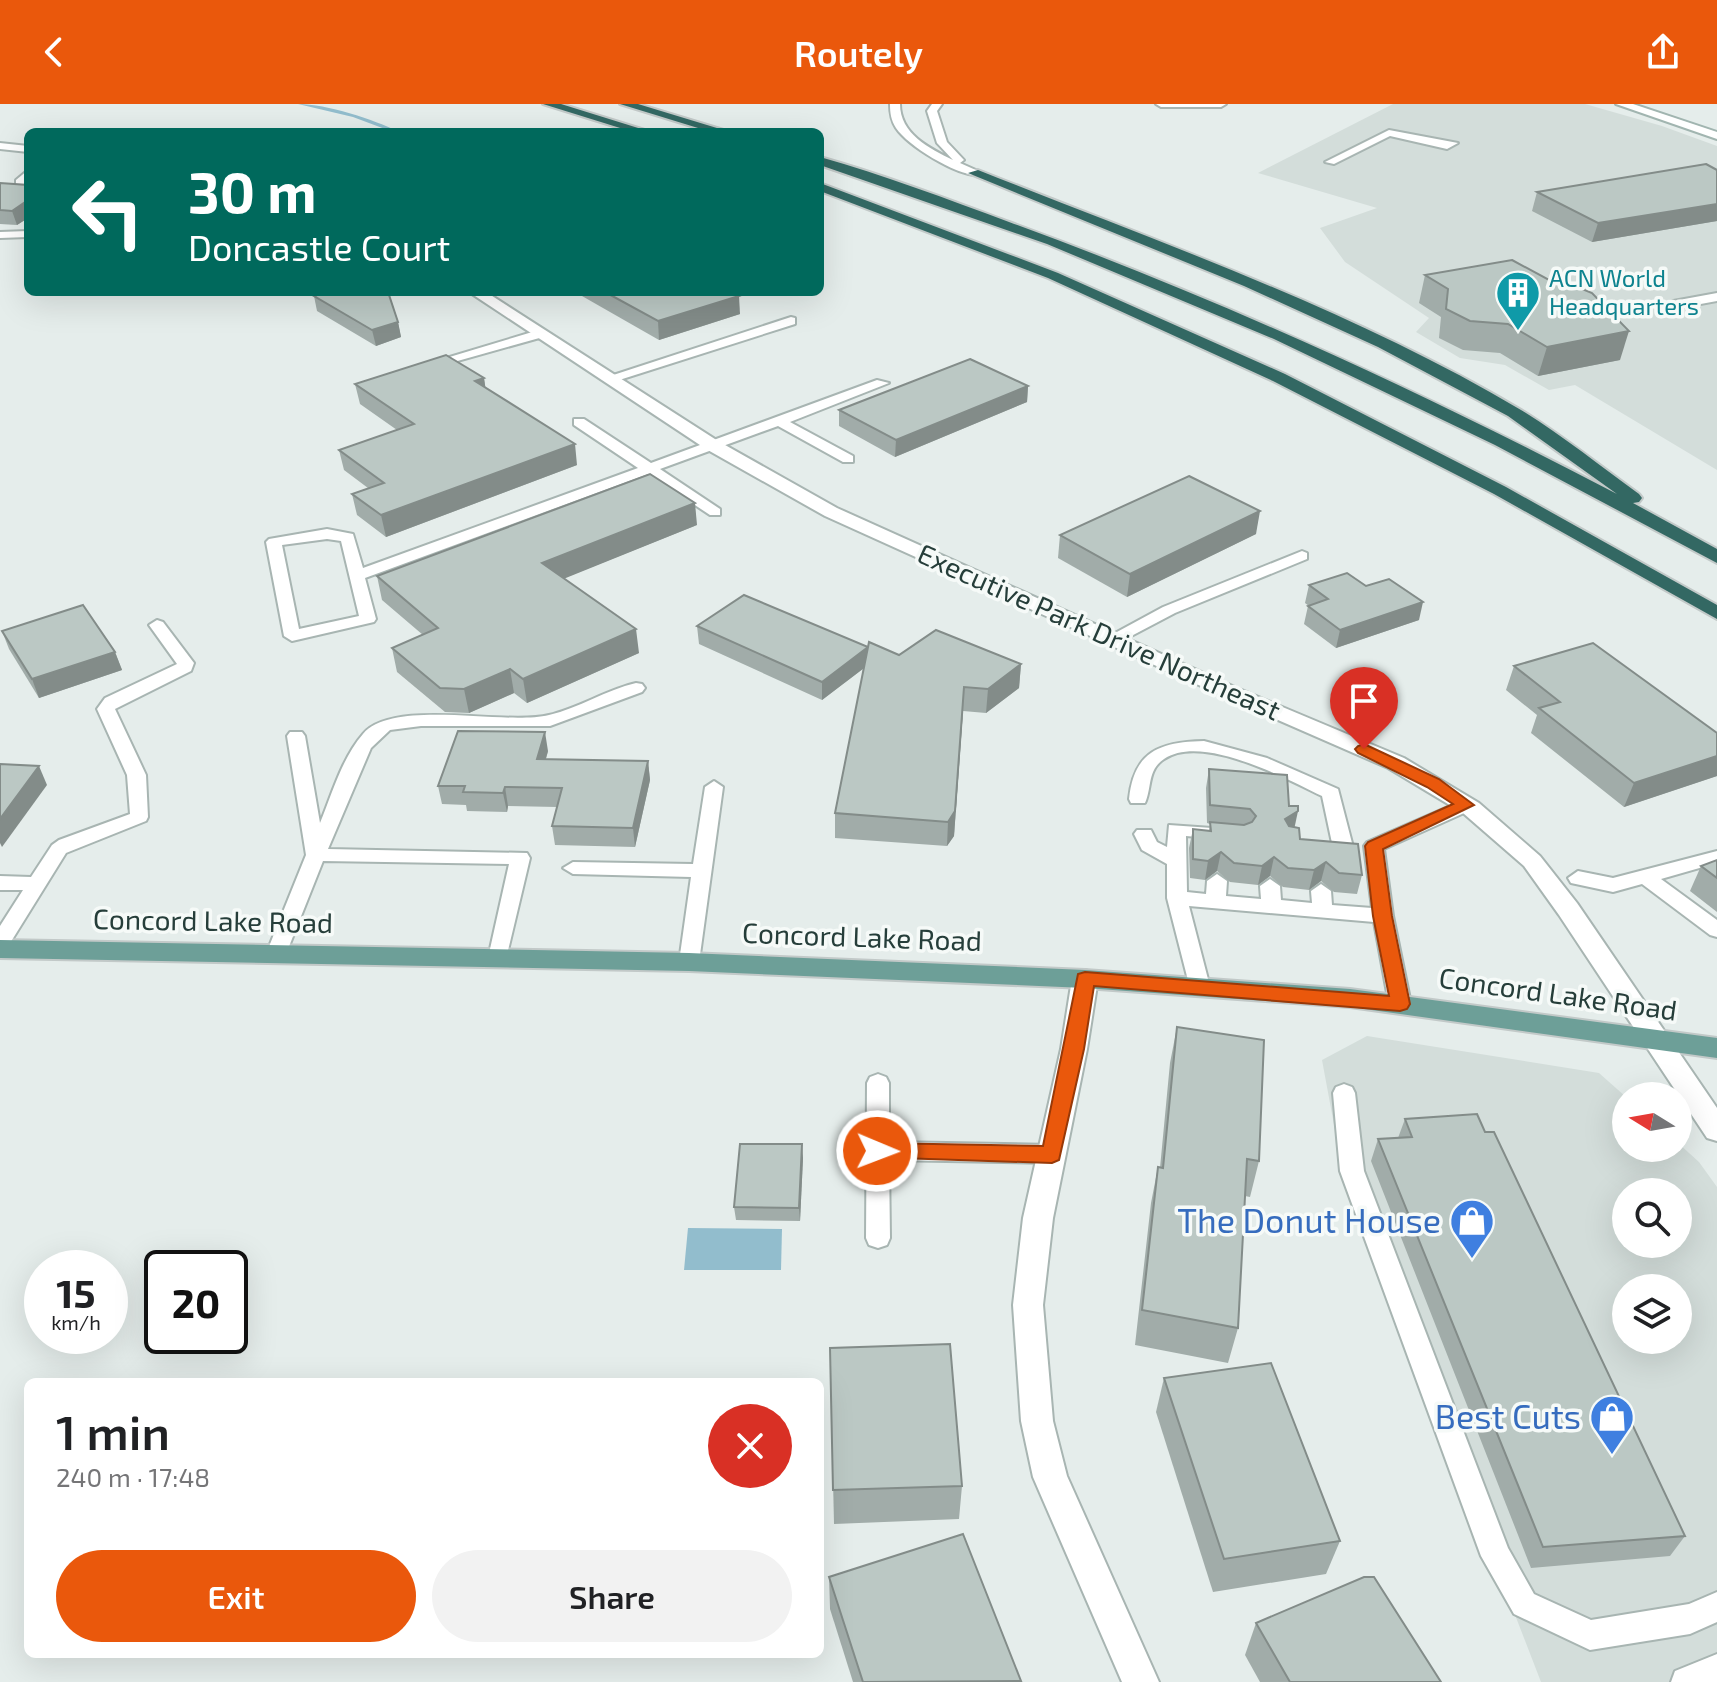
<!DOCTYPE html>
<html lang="en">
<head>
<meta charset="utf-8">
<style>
	:root { --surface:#fff; --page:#f2f2f2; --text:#202124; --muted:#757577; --accent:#ea580c }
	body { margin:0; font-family:"Exo 2",sans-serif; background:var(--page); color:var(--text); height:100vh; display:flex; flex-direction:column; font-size:30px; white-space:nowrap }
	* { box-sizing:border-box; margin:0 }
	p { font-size:26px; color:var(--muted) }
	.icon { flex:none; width:44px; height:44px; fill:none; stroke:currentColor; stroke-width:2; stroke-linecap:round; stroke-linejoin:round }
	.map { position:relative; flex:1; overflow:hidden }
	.sheet { position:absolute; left:24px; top:1274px; width:800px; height:280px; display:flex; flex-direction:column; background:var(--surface); border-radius:12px; box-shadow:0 8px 32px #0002 }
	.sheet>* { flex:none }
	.top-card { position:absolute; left:24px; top:24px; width:800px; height:168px; border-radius:12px; box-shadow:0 8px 32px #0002; background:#00695c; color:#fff; overflow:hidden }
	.needle { width:52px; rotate:281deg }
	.buttons { position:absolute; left:1612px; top:978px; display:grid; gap:16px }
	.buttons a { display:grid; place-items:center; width:80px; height:80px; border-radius:50%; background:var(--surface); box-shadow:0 8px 32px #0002; font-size:40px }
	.speed { position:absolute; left:24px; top:1146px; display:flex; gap:16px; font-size:40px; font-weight:700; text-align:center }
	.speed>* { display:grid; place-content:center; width:104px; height:104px; border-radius:50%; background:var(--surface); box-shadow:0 8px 32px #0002; line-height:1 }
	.speed small { font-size:20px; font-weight:400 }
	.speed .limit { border:4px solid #111; border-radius:12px; background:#fff; color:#111 }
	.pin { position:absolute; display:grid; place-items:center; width:68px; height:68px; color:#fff; margin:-82px -34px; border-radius:50% 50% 50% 0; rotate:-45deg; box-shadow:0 0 8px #0007 }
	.pin .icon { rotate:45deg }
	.me { position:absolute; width:88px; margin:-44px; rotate:91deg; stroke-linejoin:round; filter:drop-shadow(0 0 6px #0008) }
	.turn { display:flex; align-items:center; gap:28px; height:168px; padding:0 32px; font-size:36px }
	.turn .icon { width:104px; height:104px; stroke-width:2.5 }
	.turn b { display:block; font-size:56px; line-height:68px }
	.round { display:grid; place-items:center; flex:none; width:84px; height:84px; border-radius:42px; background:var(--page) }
	.head { display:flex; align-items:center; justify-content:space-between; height:136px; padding:0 32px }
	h1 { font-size:48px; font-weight:600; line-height:60px }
	.cta { display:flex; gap:16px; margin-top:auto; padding:16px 32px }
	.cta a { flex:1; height:92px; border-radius:48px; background:var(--accent); color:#fff; font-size:32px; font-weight:600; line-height:92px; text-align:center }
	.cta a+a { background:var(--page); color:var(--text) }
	header { display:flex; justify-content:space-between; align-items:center; height:104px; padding:0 32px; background:var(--accent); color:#fff; font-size:36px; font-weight:600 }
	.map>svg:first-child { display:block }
</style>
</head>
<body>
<header><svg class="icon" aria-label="back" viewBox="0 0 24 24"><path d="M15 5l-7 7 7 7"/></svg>Routely<svg class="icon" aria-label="share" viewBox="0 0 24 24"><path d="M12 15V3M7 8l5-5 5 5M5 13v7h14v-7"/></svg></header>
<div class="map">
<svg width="1717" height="1578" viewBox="0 0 1717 1578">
	<rect width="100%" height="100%" fill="#e5edeb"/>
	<g fill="#d3ddda" fill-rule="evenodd">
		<path d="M1393 0H1585L1662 22 1717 42V366L1575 281 1549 286 1505 261 1460 254 1416 228 1429 214 1345 158 1320 124 1377 104 1258 69Z"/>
		<path d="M1367 932 1599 969 1626 993V1044H1678V1039L1699 1058 1717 1083V1578H1541L1342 1064 1322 956ZM1626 1088H1678V1140H1626ZM1626 1184H1678V1236H1626Z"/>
	</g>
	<path fill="#92bdcd" d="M688 1124 782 1125 781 1166H684Z"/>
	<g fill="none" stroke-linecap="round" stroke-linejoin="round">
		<path fill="#92bdcd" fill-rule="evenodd" d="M298 0C327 0 373 15 399 28H393L353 13Z"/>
		<g stroke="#a8b5b2" stroke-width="4">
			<g id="service">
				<path d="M890 0H900C900 30 929 44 953 56L937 39 927 7 932 0H942L937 7 947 38 964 56 960 59 978 67V71C957 72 908 42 896 24 891 16 890 9 890 0Z"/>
				<path d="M1156 0H1226L1221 3H1161Z"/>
				<path d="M1389 26 1458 39 1447 45 1390 32 1334 60 1325 58Z"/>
				<path d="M0 39 28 42V48L0 45Z"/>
				<path d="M28 66V82L16 80V76Z"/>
				<path d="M28 127V133L0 134V128Z"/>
				<path d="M791 213 795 214V220L613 278 601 275Z"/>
				<path d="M539 226 543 227V233L429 265 423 261Z"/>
				<path d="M877 276 889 279 790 318 853 352V358H843L778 322 660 365 720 405V411H710L648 370 365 474 376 515 374 518 292 537 284 532 266 438 269 435 327 425 353 430 363 464 638 364 574 321V315H584L651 359ZM327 435 341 437 359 512 299 525 282 441Z"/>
				<path d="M1302 447 1307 449V455L1175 509 1118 539 1112 540 1104 535 1163 503Z"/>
				<path d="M157 516 163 518 194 559 191 567 115 605 146 671 148 713 146 717 66 749 7 844 0 846V822L23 786H0V772L31 773 52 741 59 736 130 710 127 671 97 605 105 594 177 560 149 521Z"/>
				<path d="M636 579 642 580 645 584 642 588 550 622H421L390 626 371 644 328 745 527 749 530 754 505 859H491L488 854 509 760 323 757 286 850 283 855H269L266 850 306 751 287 632 290 628H302L305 632 320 719C332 690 342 654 363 630 394 594 504 622 549 611 579 604 606 586 636 579Z"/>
				<path d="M1204 637 1267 654 1338 685 1352 739 1349 743 1342 745 1332 739 1322 692C1287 675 1202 629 1164 655 1147 666 1152 684 1145 699H1131L1129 695C1134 647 1160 638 1204 637Z"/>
				<path d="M714 677 723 683 699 858 696 863H682L679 858 691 773 573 770 563 764 573 758 693 760 705 683Z"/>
				<path d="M1466 695 1475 701 1473 705 1384 745 1393 812 1411 900 1408 905H1392L1389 900 1374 818 1189 802 1210 883 1207 888H1191L1167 794V760L1142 746 1134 730 1137 726H1151L1157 738 1167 743 1169 721 1226 725 1229 729 1219 735 1186 732 1187 788 1206 790 1207 777 1217 770 1227 777 1226 792 1261 795 1260 782 1270 775 1280 782 1281 796 1312 799 1311 787 1321 780 1331 787 1332 801 1372 804 1364 742 1367 738Z"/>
				<path d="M1717 747V759L1661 775 1717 816V833L1710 831 1642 780 1613 788 1571 779 1568 774 1578 767 1613 774Z"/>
				<path d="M878 970 886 973 889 979V1038L1052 1041 1060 1043 1064 1050 1060 1057 1052 1059 889 1056 890 1134 887 1141 878 1144 869 1141 866 1134 867 979 870 973Z"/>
				<path d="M1344 980 1352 983 1355 989 1364 1067 1508 1444 1534 1490 1591 1516 1689 1500 1717 1488V1518L1690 1530 1590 1546 1514 1510 1481 1452 1340 1067 1333 989 1336 983Z"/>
				<path d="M1717 1550V1578H1671L1675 1567Z"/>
			</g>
		</g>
		<g stroke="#a8b5b2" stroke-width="4">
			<g id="minor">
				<path d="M469 188H486L718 337 837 404 1237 584 1404 654 1479 699 1540 752 1577 799 1717 1004V1037L1707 1034 1559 811 1524 762 1463 709 1388 664 1223 592 825 412 706 345Z"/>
				<path d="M1717 189V197L1668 206 1661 202 1668 198Z"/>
				<path d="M1085 866 1094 869 1098 875 1087 945 1053 1114 1043 1201 1053 1317 1067 1372 1159 1578H1122L1033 1373 1021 1317 1013 1201 1023 1114 1061 945 1072 875 1076 869Z"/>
			</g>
		</g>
		<g stroke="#a1b5b0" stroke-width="4">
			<path id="secondary" d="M1616 0H1633L1717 28V35Z"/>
		</g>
		<g stroke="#c2c9c8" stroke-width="4">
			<path id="primary" d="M0 836 689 849 1085 866 1350 885 1717 934V954L1350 903 1085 884 689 867 0 854Z"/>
		</g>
		<g stroke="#c2c9c8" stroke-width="4">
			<g id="motorway">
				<path d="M543 0H561L651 28H633Z"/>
				<path d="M620 0H638L730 28H711Z"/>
				<path d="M820 53C884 71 947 95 1009 118 1218 194 1420 287 1617 390L1508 312 1378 243 1244 182 968 69 978 66C1161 139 1351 205 1521 306 1562 331 1600 362 1639 390L1642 394 1639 398 1633 399 1717 445V459L1495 341 1274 235 1047 140 820 61Z"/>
				<path d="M820 79 1058 169 1285 270 1506 383 1717 501V515L1494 390 1273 277 1048 174 820 87Z"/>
			</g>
		</g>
		<use href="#service" fill="#fff" fill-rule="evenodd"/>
		<use href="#minor" fill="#fff" fill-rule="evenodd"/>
		<use href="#secondary" fill="#fff" fill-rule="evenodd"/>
		<use href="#primary" fill="#6d9f98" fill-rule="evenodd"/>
		<use href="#motorway" fill="#336863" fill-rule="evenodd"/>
	</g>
	<g fill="#a1aca9">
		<path d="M1717 66V117L1592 138 1532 107 1537 88 1633 73V72Z"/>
		<path d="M0 79 28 81V114L17 121 0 120Z"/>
		<path d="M1425 171 1620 256 1538 272 1500 249 1463 246 1439 234 1441 213 1419 199Z"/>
		<path d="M575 188H732L740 210 659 236Z"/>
		<path d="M314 192 398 218 401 233 376 242 317 207Z"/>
		<path d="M484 274 485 284 577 361 386 433 357 411 352 390 368 384 344 366 339 346 397 326 360 300 355 280Z"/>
		<path d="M1028 282 1027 298 895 353 839 322V306Z"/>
		<path d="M697 421 564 474 639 549 527 599 514 589 469 609 445 608 397 568 392 544 423 531 382 496 377 472Z"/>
		<path d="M1256 430 1127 493 1058 454 1060 431Z"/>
		<path d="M1309 481 1366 482 1419 516 1336 544 1304 520 1308 502H1309L1305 499Z"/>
		<path d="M697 522 868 543 899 551 1021 560 1019 584 986 609 963 607 954 732 947 742 835 734V709L864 564 822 596 699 540Z"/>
		<path d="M2 527 115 548 122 566 39 594 9 545Z"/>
		<path d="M1514 562 1717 629V672L1624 703 1531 629 1537 611 1506 586Z"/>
		<path d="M548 647 546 655 648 657 650 676 635 743 555 741 552 722 557 703 508 702 507 708 467 707 466 701 442 700 438 682Z"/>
		<path d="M1209 665 1289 702 1294 723 1300 735 1362 771 1357 790 1334 788 1321 777 1309 786 1283 783 1270 772 1258 781 1230 778 1217 767 1205 776 1190 774 1189 744 1193 725 1209 727 1210 720 1207 719 1206 684Z"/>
		<path d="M1717 756V808L1690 787 1701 762Z"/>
		<path d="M1177 923 1259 1057 1250 1093 1245 1092 1238 1224 1228 1259 1135 1241 1151 1099 1158 1063 1160 1064 1170 959Z"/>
		<path d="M1405 1015 1685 1432 1670 1452 1531 1464 1371 1057 1378 1035 1398 1034Z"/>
		<path d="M803 1054 800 1117 736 1116 734 1103Z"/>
		<path d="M830 1244 962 1382 959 1415 834 1420Z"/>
		<path d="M1164 1274 1340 1437 1326 1470 1213 1488 1156 1308Z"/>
		<path d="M829 1473 1021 1578H853L830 1505Z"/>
		<path d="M1256 1519 1441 1578H1260L1245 1551Z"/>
	</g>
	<g fill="#838c89">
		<path d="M28 96V114L17 121 12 107Z"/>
		<path d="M1717 100V117L1592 138 1598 119Z"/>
		<path d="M739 192 740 210 659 236 658 217Z"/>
		<path d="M398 218 401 233 376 242 372 226Z"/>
		<path d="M1629 227 1620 256 1538 272 1547 243Z"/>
		<path d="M484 274 487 294 475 277Z"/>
		<path d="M1028 282 1027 298 895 353 896 336Z"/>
		<path d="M575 340 577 361 386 433 381 411Z"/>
		<path d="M695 399 697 421 546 482 542 459Z"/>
		<path d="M1260 407 1256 430 1127 493 1130 470Z"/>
		<path d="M1423 498 1419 516 1336 544 1340 526Z"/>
		<path d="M636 525 639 549 527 599 523 575Z"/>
		<path d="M868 543V561L822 596V578Z"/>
		<path d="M115 548 122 566 39 594 32 575Z"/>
		<path d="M1021 560 1019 584 986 609 988 585Z"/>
		<path d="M510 565 514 589 469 609 464 585Z"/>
		<path d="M963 607 954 732 947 742 948 718Z"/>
		<path d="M545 628 548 647 540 674 537 655Z"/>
		<path d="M1717 652V672L1624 703 1634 679Z"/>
		<path d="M648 657 650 676 635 743 633 724Z"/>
		<path d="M39 662 47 681 2 743 0 739V715Z"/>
		<path d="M505 683 508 702 507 708 503 689Z"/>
		<path d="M1298 707 1294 726 1281 734 1285 715Z"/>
		<path d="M1221 748 1217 767 1205 776 1208 757Z"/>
		<path d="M1274 753 1270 772 1258 781 1262 762Z"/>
		<path d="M1326 758 1321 777 1309 786 1314 766Z"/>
		<path d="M802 1040 803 1054 800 1117 799 1104Z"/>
	</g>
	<g fill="#bbc8c4" stroke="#838c89" stroke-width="2">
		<path d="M1706 60 1717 66V100L1598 119 1537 88Z"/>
		<path d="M0 79 28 81V96L12 107 0 106Z"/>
		<path d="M1512 156 1549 176 1558 175 1592 189 1629 227 1547 243 1508 220 1470 217 1446 205 1448 185 1425 171Z"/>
		<path d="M327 188H384L389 191 398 218 372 226 314 192Z"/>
		<path d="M605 188H732L739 192 658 217Z"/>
		<path d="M446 251 484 274 475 277 575 340 381 411 352 390 384 379 339 346 414 320 355 280Z"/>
		<path d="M970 255 1028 282 896 336 839 306Z"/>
		<path d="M650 370 695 399 542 459 636 525 523 575 510 565 464 585 440 584 392 544 438 524 377 472Z"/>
		<path d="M1189 372 1260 407 1130 470 1060 431Z"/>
		<path d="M1347 469 1366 482 1389 475 1423 498 1340 526 1308 502 1328 495 1309 481Z"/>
		<path d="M744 491 868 543 822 578 697 522Z"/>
		<path d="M83 501 115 548 32 575 2 527Z"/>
		<path d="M936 526 1021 560 988 585 964 583 955 707 948 718 835 709 869 538 899 551Z"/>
		<path d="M1593 539 1717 629V652L1634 679 1539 604 1560 598 1514 562Z"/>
		<path d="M458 627 545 628 537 655 648 657 633 724 552 722 562 684 505 683 503 689 463 688 465 682H438Z"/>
		<path d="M0 660 39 662 0 715Z"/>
		<path d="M1209 665 1287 671 1289 702H1298V707L1285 715 1289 722 1299 724 1300 735 1358 740 1362 771 1339 769 1326 758 1314 766 1288 764 1274 753 1262 762 1234 759 1221 748 1208 757 1193 755V725L1211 727 1210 718 1244 721 1252 718 1256 712 1250 705 1210 701Z"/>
		<path d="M1717 756V774L1701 762Z"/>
		<path d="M1177 923 1264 936 1259 1057 1247 1055 1238 1224 1142 1206 1158 1063 1163 1064Z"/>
		<path d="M1477 1010 1485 1028H1494L1685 1432 1543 1443 1378 1035 1412 1033 1405 1015Z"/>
		<path d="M740 1040H802L799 1104 734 1103Z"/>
		<path d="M950 1240 962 1382 833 1386 830 1244Z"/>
		<path d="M1271 1259 1340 1437 1224 1455 1164 1274Z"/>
		<path d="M963 1430 1021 1577 863 1578 829 1473Z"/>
		<path d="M1364 1473H1374L1441 1578H1290L1256 1519Z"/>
	</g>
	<path fill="#ea580c" stroke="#983908" stroke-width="2" d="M1364 640 1439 675 1474 701 1383 745 1392 812 1410 900 1407 905 1400 907 1094 882 1084 945 1059 1056 1052 1059 869 1053 866 1047 869 1041 877 1039 1043 1042 1078 870 1085 868 1389 892 1373 812 1365 742 1368 738 1453 700 1427 683 1358 649 1355 645 1358 642Z"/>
	<defs>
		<g id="building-pin" transform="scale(2.3)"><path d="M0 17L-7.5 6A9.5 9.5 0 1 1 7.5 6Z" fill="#0f9aa8" stroke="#f6faf8"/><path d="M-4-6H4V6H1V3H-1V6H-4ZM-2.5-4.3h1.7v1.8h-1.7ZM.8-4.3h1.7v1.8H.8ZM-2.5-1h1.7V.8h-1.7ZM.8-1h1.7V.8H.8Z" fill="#fff"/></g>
		<g id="shop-pin" transform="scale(2.3)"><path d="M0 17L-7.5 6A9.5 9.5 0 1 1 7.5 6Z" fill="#3f7fe0" stroke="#f6faf8"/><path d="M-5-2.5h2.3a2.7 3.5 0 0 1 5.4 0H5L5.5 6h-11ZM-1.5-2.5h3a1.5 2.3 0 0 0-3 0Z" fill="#fff"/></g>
	</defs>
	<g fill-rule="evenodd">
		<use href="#building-pin" x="1518" y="189"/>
		<use href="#shop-pin" x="1472" y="1117"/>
		<use href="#shop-pin" x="1612" y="1313"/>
	</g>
	<g text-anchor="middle" stroke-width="7" stroke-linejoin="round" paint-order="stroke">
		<g font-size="24" fill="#0d838f" stroke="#f6faf8" text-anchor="start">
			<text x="1549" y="183">ACN World<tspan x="1549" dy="28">Headquarters</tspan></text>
		</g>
		<g font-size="28" fill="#263e3a" stroke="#f6faf8">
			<text transform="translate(1099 528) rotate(24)" y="10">Executive Park Drive Northeast</text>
			<text transform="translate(213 817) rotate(1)" y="10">Concord Lake Road</text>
			<text transform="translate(862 833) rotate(2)" y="10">Concord Lake Road</text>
			<text transform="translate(1558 890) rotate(8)" y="10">Concord Lake Road</text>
		</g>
		<g font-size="34" fill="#366cbe" stroke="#f6faf8" text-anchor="end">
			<text x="1441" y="1129">The Donut House</text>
			<text x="1581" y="1325">Best Cuts</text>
		</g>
	</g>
</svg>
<div class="buttons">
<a><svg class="needle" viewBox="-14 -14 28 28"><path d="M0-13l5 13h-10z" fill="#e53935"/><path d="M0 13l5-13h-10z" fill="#757577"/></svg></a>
<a><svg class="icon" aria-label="search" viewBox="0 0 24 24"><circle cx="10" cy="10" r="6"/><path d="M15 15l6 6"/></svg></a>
<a><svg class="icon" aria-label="layers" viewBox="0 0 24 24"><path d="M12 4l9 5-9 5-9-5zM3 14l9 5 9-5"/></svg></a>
</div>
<div class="speed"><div>15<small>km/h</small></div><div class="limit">20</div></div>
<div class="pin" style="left:1364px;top:645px;background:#d93025"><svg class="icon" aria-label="arrive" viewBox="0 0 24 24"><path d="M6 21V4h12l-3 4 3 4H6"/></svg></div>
<svg class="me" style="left:877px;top:1047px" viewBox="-20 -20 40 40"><circle r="17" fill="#ea580c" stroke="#fff" stroke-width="3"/><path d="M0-11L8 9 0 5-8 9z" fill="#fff"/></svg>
<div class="top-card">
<div class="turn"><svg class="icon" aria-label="left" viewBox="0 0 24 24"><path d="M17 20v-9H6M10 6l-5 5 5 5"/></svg><div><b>30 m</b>Doncastle Court</div></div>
</div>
<section class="sheet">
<div class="head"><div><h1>1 min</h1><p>240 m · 17:48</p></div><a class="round" style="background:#d93025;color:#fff"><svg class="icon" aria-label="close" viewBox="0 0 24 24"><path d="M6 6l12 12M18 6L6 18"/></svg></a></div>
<div class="cta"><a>Exit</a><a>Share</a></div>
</section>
</div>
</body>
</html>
